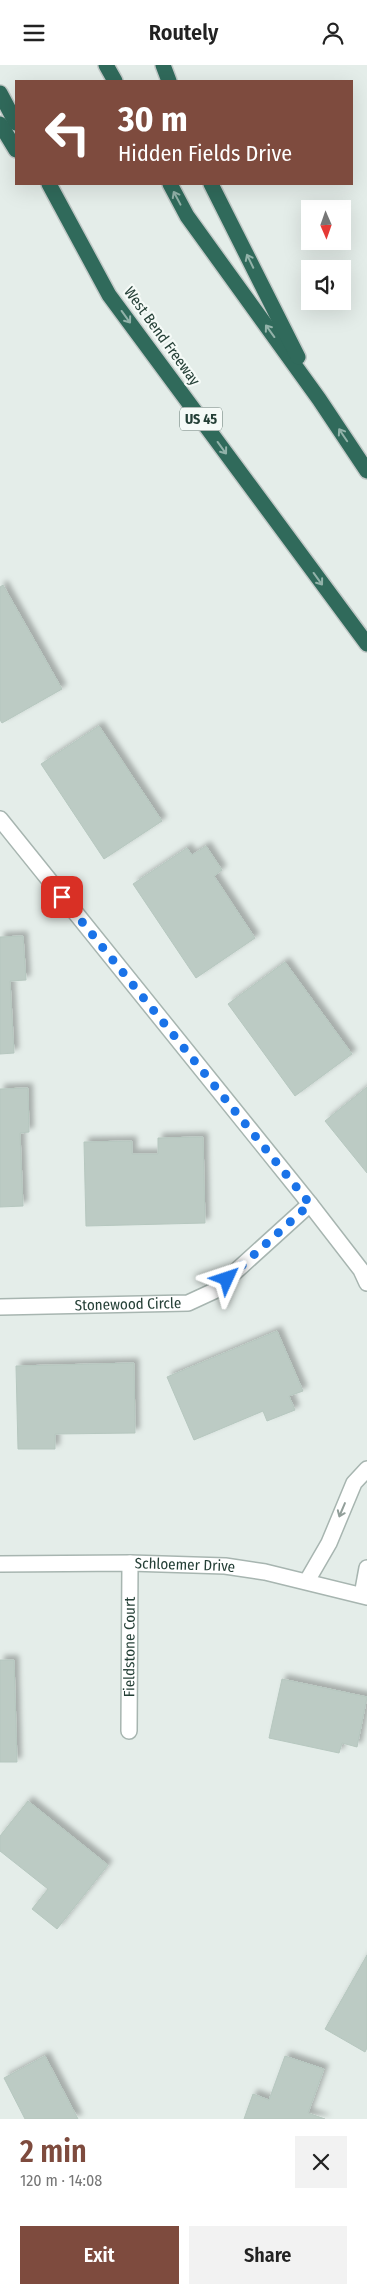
<!DOCTYPE html>
<html lang="en">
<head>
<meta charset="utf-8">
<style>
	:root { --surface:#fff; --page:#f2f2f2; --text:#222; --muted:#767676; --accent:#7e4b3e }
	body { margin:0; font-family:"Fira Sans Condensed",sans-serif; background:var(--page); color:var(--text); height:100vh; display:flex; flex-direction:column; font-size:19px; white-space:nowrap }
	* { box-sizing:border-box; margin:0 }
	p { font-size:16px; color:var(--muted) }
	.icon { flex:none; width:28px; height:28px; fill:none; stroke:currentColor; stroke-width:2; stroke-linecap:round; stroke-linejoin:round }
	.map { position:relative; height:2054px; overflow:hidden }
	.side { display:flex; flex-direction:column; background:var(--surface); flex:1 }
	.side>* { flex:none }
	.hud { position:absolute; left:15px; top:15px; width:338px; height:105px; border-radius:0px; box-shadow:0 5px 20px #0002; background:#7e4b3e; color:#fff; overflow:hidden }
	.needle { width:32px; rotate:178deg }
	.controls { position:absolute; left:301px; top:135px; display:grid; gap:10px }
	.controls a { display:grid; place-items:center; width:50px; height:50px; border-radius:0px; background:var(--surface); box-shadow:0 5px 20px #0002; font-size:25px }
	.pin { position:absolute; display:grid; place-items:center; width:42px; height:42px; color:#fff; margin:-21px; border-radius:10px; box-shadow:0 2px 8px #0006 }
	.me { position:absolute; width:55px; margin:-28px; rotate:48deg; stroke-linejoin:round; filter:drop-shadow(0 0 4px #0008) }
	.turn { display:flex; align-items:center; gap:18px; height:105px; padding:0 20px; font-size:22px }
	.turn .icon { width:65px; height:65px; stroke-width:2.5 }
	.turn b { display:block; font-size:35px; line-height:42px }
	.round { display:grid; place-items:center; flex:none; width:52px; height:52px; border-radius:0px; background:var(--page) }
	.summary { display:flex; align-items:center; justify-content:space-between; height:85px; padding:0 20px }
	h1 { font-size:30px; font-weight:600; line-height:38px; color:var(--accent) }
	.action { display:flex; gap:10px; margin-top:auto; padding:10px 20px }
	.action a { flex:1; height:58px; border-radius:0px; background:var(--accent); color:#fff; font-size:20px; font-weight:600; line-height:58px; text-align:center }
	.action a+a { background:var(--page); color:var(--text) }
	header { display:flex; justify-content:space-between; align-items:center; height:65px; padding:0 20px; background:var(--surface); font-size:22px; font-weight:600 }
	.map>svg:first-child { display:block }
</style>
</head>
<body>
<header><svg class="icon" aria-label="menu" viewBox="0 0 24 24"><path d="M4 6h16M4 12h16M4 18h16"/></svg>Routely<svg class="icon" aria-label="person" viewBox="0 0 24 24"><circle cx="12" cy="8" r="4"/><path d="M4 21q1-7 8-7t8 7"/></svg></header>
<div class="map">
<svg width="367" height="2054" viewBox="0 0 367 2054">
	<defs>
		<filter id="shadow"><feDropShadow dx="4.5" dy="-4.5" stdDeviation="2.5" flood-color="#0004"/></filter>
	</defs>
	<rect width="100%" height="100%" fill="#e4ede9"/>
	<g fill="#bccbc4" stroke="#b6c7bf" filter="url(#shadow)">
		<path d="M3 520 62 624 2 658 0 655V522Z"/>
		<path d="M99 661 162 756 104 794 41 699Z"/>
		<path d="M206 781 222 805 214 811 255 873 196 913 133 819 187 783 192 790Z"/>
		<path d="M23 871 26 915 10 916 14 988 0 989V872Z"/>
		<path d="M285 897 352 989 295 1031 228 939Z"/>
		<path d="M367 1022V1108L325 1056Z"/>
		<path d="M28 1023 29 1067 20 1068 23 1141 0 1142V1024Z"/>
		<path d="M203 1072 205 1158 86 1161 84 1077 132 1076V1089H158V1073Z"/>
		<path d="M277 1266 303 1326 289 1331 295 1345 267 1356 263 1346 194 1375 167 1312Z"/>
		<path d="M134 1298 135 1368 55 1369V1384H18L16 1301Z"/>
		<path d="M0 1595H14L17 1697H0Z"/>
		<path d="M282 1614 367 1632 357 1682 342 1678 339 1688 269 1673Z"/>
		<path d="M28 1736 108 1800 57 1864 32 1844 48 1824 0 1786V1771Z"/>
		<path d="M367 1890V1983L365 1987 325 1964Z"/>
		<path d="M45 1991 78 2054H25L4 2013Z"/>
		<path d="M285 1991 324 2004 308 2048 325 2054H244L253 2029 269 2035Z"/>
	</g>
	<g fill="none" stroke-linecap="round" stroke-linejoin="round">
		<g stroke="#a7b5b0" stroke-width="18">
			<g id="minor">
				<path d="M0 754 310 1139 361 1205 367 1218"/>
				<path id="s1" d="M0 1242 188 1238 214 1226 310 1139"/>
				<path id="s2" d="M0 1499 130 1498 225 1501 265 1507 367 1532"/>
				<path d="M307 1516 329 1478 354 1418 367 1404"/>
				<path d="M362 1530 367 1503"/>
				<path id="s3" d="M129 1666 130 1498"/>
			</g>
		</g>
		<g stroke="#c2c9c7" stroke-width="18">
			<g id="motorway">
				<path d="M106 0 115 16"/>
				<path d="M163 0 169 16"/>
				<path d="M0 28 16 58"/>
				<path d="M0 59 16 85"/>
				<path d="M49 119 109 230 367 579"/>
				<path d="M170 119 187 151 319 334 367 406"/>
				<path d="M211 119 298 292"/>
			</g>
		</g>
		<use href="#minor" stroke="#fff" stroke-width="15"/>
		<use href="#motorway" stroke="#306a5b" stroke-width="15"/>
	</g>
	<defs><path id="oneway-shaft" d="M-6 0H5M1.5-3L5.5 0L1.5 3" fill="none" stroke-width="1.6" stroke-linecap="round" stroke-linejoin="round" transform="scale(1.25)"/></defs>
	<g stroke="#92b2a9">
		<use href="#oneway-shaft" transform="translate(177 133) rotate(-118)"/>
		<use href="#oneway-shaft" transform="translate(250 196) rotate(-116)"/>
		<use href="#oneway-shaft" transform="translate(126 252) rotate(54)"/>
		<use href="#oneway-shaft" transform="translate(270 266) rotate(-126)"/>
		<use href="#oneway-shaft" transform="translate(343 370) rotate(-124)"/>
		<use href="#oneway-shaft" transform="translate(222 383) rotate(54)"/>
		<use href="#oneway-shaft" transform="translate(318 514) rotate(54)"/>
	</g>
	<use stroke="#929f9a" href="#oneway-shaft" transform="translate(342 1445) rotate(113)"/>
	<g fill="none" stroke-linecap="round" stroke-linejoin="round">
		<path stroke="#1a73e8" stroke-width="9" stroke-dasharray="0 16.2" d="M62 832 310 1139 227 1214"/>
	</g>
	<g text-anchor="middle" stroke-width="4.5" stroke-linejoin="round" paint-order="stroke">
		<rect fill="#f5faf7" stroke="#637770" stroke-width="1" x="180" y="342.5" width="42" height="23" rx="4"/>
		<g font-size="14" font-weight="bold" fill="#243f36">
			<text x="201" y="359">US 45</text>
		</g>
		<g font-size="15" fill="#243f36" stroke="#f5faf7">
			<text transform="translate(162 271) rotate(54)" y="5">West Bend Freeway</text>
			<text dy="5" stroke="none"><textPath href="#s1" startOffset="128">Stonewood Circle</textPath></text>
			<text dy="5" stroke="none"><textPath href="#s2" startOffset="185">Schloemer Drive</textPath></text>
			<text dy="5" stroke="none"><textPath href="#s3" startOffset="84">Fieldstone Court</textPath></text>
		</g>
	</g>
</svg>
<div class="controls">
<a><svg class="needle" viewBox="-14 -14 28 28"><path d="M0-13l5 13h-10z" fill="#e53935"/><path d="M0 13l5-13h-10z" fill="#767676"/></svg></a>
<a><svg class="icon" aria-label="sound" viewBox="0 0 24 24"><path d="M4 9h4l5-4v14l-5-4H4zM17 9q2 3 0 6"/></svg></a>
</div>
<div class="pin" style="left:62px;top:832px;background:#d93025"><svg class="icon" aria-label="arrive" viewBox="0 0 24 24"><path d="M6 21V4h12l-3 4 3 4H6"/></svg></div>
<svg class="me" style="left:227px;top:1214px" viewBox="-20 -20 40 40"><path d="M0-17L14 15 0 8-14 15z" fill="#1a73e8" stroke="#fff" stroke-width="4"/></svg>
<div class="hud">
<div class="turn"><svg class="icon" aria-label="left" viewBox="0 0 24 24"><path d="M17 20v-9H6M10 6l-5 5 5 5"/></svg><div><b>30 m</b>Hidden Fields Drive</div></div>
</div>
</div>
<section class="side">
<div class="summary"><div><h1>2 min</h1><p>120 m · 14:08</p></div><a class="round"><svg class="icon" aria-label="close" viewBox="0 0 24 24"><path d="M6 6l12 12M18 6L6 18"/></svg></a></div>
<div class="action"><a>Exit</a><a>Share</a></div>
</section>
</body>
</html>
